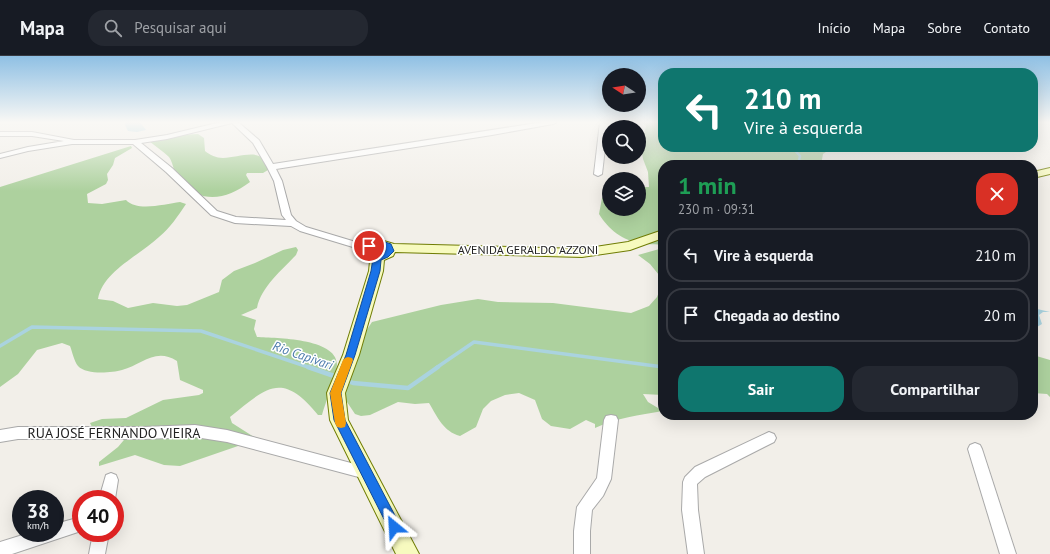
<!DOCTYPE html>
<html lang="pt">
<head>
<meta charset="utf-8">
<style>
	:root { --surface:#171b24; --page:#242831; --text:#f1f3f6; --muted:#9ea1a6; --line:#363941; --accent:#0f766e }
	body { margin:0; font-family:"PT Sans",sans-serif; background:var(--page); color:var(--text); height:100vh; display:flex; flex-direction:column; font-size:15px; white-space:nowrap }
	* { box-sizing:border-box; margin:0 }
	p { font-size:13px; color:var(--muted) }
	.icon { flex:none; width:22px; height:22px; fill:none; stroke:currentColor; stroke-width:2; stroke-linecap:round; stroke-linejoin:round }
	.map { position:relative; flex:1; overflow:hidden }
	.details { position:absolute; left:658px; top:104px; width:380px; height:260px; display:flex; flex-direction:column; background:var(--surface); border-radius:16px; box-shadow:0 4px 16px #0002 }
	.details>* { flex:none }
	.hud { position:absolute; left:658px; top:12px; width:380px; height:84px; border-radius:16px; box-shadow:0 4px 16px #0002; background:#0f766e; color:#fff; overflow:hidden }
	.needle { width:26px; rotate:282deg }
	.fabs { position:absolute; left:602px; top:12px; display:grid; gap:8px }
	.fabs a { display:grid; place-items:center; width:44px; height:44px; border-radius:50%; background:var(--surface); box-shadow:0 4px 16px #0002; font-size:20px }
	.speed { position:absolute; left:12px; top:434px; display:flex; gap:8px; font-size:20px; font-weight:700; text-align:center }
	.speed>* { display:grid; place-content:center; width:52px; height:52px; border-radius:50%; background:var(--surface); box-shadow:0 4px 16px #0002; line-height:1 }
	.speed small { font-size:10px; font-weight:400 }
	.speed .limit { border:6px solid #d22; background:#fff; color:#111 }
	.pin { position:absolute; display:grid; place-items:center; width:34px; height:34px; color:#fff; margin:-17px; border:2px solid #fff; border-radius:50%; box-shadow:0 1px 4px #0007 }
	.me { position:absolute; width:44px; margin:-22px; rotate:333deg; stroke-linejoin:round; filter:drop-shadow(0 0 3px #0008) }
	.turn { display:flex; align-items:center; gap:14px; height:84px; padding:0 20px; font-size:18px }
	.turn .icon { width:52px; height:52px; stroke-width:2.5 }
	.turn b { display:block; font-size:28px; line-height:34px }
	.round { display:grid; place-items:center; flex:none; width:42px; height:42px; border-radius:16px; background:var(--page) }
	.head { display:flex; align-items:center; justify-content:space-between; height:68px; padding:0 20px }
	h1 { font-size:24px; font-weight:700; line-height:30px; color:#1e9e55 }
	.action { display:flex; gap:8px; margin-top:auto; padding:8px 20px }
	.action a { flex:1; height:46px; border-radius:16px; background:var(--accent); color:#fff; font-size:16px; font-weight:700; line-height:46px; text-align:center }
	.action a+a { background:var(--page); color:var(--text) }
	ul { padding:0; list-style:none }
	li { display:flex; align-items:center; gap:12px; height:54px; margin:0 8px 6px; padding:0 12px; border:2px solid var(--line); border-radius:16px }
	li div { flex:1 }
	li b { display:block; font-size:15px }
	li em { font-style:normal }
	header { display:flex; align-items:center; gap:24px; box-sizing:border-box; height:56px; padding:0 20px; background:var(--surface); border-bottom:1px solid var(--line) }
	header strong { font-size:19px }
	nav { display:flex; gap:22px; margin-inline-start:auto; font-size:14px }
	.search { width:280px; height:36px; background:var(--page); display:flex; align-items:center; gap:10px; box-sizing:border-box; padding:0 14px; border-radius:16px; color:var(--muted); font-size:15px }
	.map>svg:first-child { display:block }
</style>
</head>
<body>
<header>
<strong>Mapa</strong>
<div class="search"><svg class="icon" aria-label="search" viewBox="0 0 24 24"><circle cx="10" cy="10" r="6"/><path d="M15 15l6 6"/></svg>Pesquisar aqui</div>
<nav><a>Início</a><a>Mapa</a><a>Sobre</a><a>Contato</a></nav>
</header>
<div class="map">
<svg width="1050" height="498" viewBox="0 0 1050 498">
	<rect width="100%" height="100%" fill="#f2efe9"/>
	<g fill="#add19e">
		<path d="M642 66H663V91H842L829 94 823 98 821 109H663V189C656 188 649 189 641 187 623 185 608 173 599 158L602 142 609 137V153H639V131H649L648 116 643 103 641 91 646 70Z"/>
		<path d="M198 78 204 82 205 95C210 99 216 102 223 102 240 102 264 89 268 114L263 117H247L246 119 250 126C227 143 203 149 180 126 174 120 174 108 169 101 163 95 155 90 149 85L179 79Z"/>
		<path d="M131 90 132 92 115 102 113 109 107 118 108 124 106 128 87 138 88 147 102 148 126 144C137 156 165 148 180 146L186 148C178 160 170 172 159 181 139 200 103 215 98 243L113 245 128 252 153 247 177 250 187 249 219 236 222 224 234 215 255 207 283 194 296 191 298 194 296 199C282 214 261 231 257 252L241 259 256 264 254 273 257 281C276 282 336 282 337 308 337 317 325 348 322 359H318C282 315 267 331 230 361L232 367 254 381 238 390 180 410 164 409 135 399 99 410V406L118 391 129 378 92 371 90 367 102 363 126 362 163 344 199 339 203 337V334L180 324 177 305C155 291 142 309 122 314 111 317 86 319 78 310 74 305 72 295 70 290L62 287 37 294 18 318 0 331V131Z"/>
		<path d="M663 192V339L643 338 648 346 663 355C639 359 617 362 595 372V368L586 364 570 373 551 370 542 363 535 344 519 337 505 339 491 345 483 353 476 371 460 380C443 375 438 362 429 347L415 348 398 346 370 359 361 360 355 358 345 343V324L362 281 372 266 441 249 478 243 498 246 553 247 631 257 649 250 657 241 661 231 659 219 650 208 638 199Z"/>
		<path d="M1033 299 1050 304V341L1047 338 1033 337Z"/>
	</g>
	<g fill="#aad3df">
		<path d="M126 66H140L146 74 137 76 128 75 125 69Z"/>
		<path d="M1033 252 1050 256H1043L1039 259 1042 268 1037 271 1033 270Z"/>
	</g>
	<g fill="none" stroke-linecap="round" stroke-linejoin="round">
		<path stroke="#aad3df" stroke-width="2.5" d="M792 91 800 100 798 109"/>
		<g stroke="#aad3df" stroke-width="3.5">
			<path d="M0 290 32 271 201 275 311 312"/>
			<path d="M436 312 474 286 663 311"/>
		</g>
		<g stroke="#aad3df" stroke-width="4.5">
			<path d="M308 311 337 321"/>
			<path d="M345 324 353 327 408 332 438 311"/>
		</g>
		<g stroke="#a9a9a9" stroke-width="2">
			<g id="street">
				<path d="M221 66H238L259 84 273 108 543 66H557L553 68 492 79 276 113 282 125 291 159 296 165 306 171 369 190 371 192 369 194 366 195 300 175 291 170 235 167 211 159 166 116 133 88H72L28 95 0 102V98L28 91 64 85 32 80H0V76H32L74 84H135L167 79ZM232 67 253 87 267 111 274 125 282 159 286 164 236 161 217 155 172 112 141 87 167 83Z"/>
				<path d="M600 66H608L602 118 598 120 594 118Z"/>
				<path d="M611 359 616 360 618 364 611 423 603 440 592 454 590 475V498H574V475L577 451 597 422 604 364 606 360Z"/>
				<path d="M195 369 227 374 366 411 371 412 373 417 371 422 366 423 227 386 195 381 143 383H18L0 386V374L18 371H143Z"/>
				<path d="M769 376 774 378 776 382 774 386 705 421 697 428 698 454 704 498H688L682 454 683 426 685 421 695 411Z"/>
				<path d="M975 387 980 389 982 393 1016 498H1000L968 393 970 389Z"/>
				<path d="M111 417 116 419 118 424 115 443H99L106 419Z"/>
				<path d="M81 461V475L12 498H0V486L29 477H55V468Z"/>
				<path d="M93 477H109L105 498H89Z"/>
			</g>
		</g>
		<g stroke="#707d05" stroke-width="2">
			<g id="secondary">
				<path d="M1050 112V118L1033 122V116Z"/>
				<path d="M663 174V182L630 194 582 201 395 196 393 200 384 204 383 215 359 299 345 337 348 364 419 498H396L330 364 327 337 343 299 369 215 370 205 360 203 357 197 361 189 377 183 394 188 582 193 628 186ZM378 191 383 193 382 195 375 198 371 197 372 194Z"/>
			</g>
		</g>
		<use href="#street" fill="#fff" fill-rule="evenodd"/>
		<use href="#secondary" fill="#f7fabf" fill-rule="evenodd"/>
	</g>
	<linearGradient id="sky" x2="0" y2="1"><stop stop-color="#8fc0e4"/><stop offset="0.49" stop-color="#f9f8f5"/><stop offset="1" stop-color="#f9f8f5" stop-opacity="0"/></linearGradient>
	<rect width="1050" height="135" fill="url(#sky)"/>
	<path fill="#1a73e8" stroke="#114b97" d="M382 185 391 188 394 195 388 201 381 204 380 215 355 299 341 337 345 364 401 471 399 475 394 477 390 475 334 364 330 337 346 299 371 215 373 202 383 198 386 194 385 191 381 190 369 192 365 190 366 188Z"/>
	<path fill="#f59e0b" d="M348 301 352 302 353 304 341 337 346 367 345 371 341 372 337 371 335 367 330 337 343 304 345 302Z"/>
	<g text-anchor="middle" stroke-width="3" stroke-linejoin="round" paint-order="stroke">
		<g font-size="12" fill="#222" stroke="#fff">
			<text x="528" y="198">AVENIDA GERALDO AZZONI</text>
		</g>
		<g font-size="13" font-style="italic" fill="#4a7aab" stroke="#fff">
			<text transform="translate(303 299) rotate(19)" y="5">Rio Capivari</text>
		</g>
		<g font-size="14" fill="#222" stroke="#fff">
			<text x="114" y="382">RUA JOSÉ FERNANDO VIEIRA</text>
		</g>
	</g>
</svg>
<div class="fabs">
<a><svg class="needle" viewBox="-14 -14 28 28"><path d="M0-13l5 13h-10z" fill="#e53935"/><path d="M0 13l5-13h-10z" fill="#9ea1a6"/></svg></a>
<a><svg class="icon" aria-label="search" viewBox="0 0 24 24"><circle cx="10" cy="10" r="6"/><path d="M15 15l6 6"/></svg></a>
<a><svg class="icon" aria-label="layers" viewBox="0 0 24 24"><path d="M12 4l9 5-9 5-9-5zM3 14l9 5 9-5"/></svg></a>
</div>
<div class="speed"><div>38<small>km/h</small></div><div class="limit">40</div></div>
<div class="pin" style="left:369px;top:190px;background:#d93025"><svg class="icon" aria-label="arrive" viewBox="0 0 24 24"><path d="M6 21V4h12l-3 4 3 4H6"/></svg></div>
<svg class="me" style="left:394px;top:471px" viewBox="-20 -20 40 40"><path d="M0-17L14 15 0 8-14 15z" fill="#1a73e8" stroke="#fff" stroke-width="4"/></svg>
<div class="hud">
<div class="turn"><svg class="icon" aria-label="left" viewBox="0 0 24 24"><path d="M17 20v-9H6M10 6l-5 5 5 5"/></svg><div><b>210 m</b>Vire à esquerda</div></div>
</div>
<section class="details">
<div class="head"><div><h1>1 min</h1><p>230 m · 09:31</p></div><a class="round" style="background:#d93025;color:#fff"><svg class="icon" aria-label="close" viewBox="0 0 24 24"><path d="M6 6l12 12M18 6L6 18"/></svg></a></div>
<ul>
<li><svg class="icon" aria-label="left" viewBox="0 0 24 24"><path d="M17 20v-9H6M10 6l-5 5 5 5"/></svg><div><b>Vire à esquerda</b></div><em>210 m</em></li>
<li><svg class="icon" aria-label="arrive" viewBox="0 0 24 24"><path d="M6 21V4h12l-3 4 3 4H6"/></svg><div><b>Chegada ao destino</b></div><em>20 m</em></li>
</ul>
<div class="action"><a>Sair</a><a>Compartilhar</a></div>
</section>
</div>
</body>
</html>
